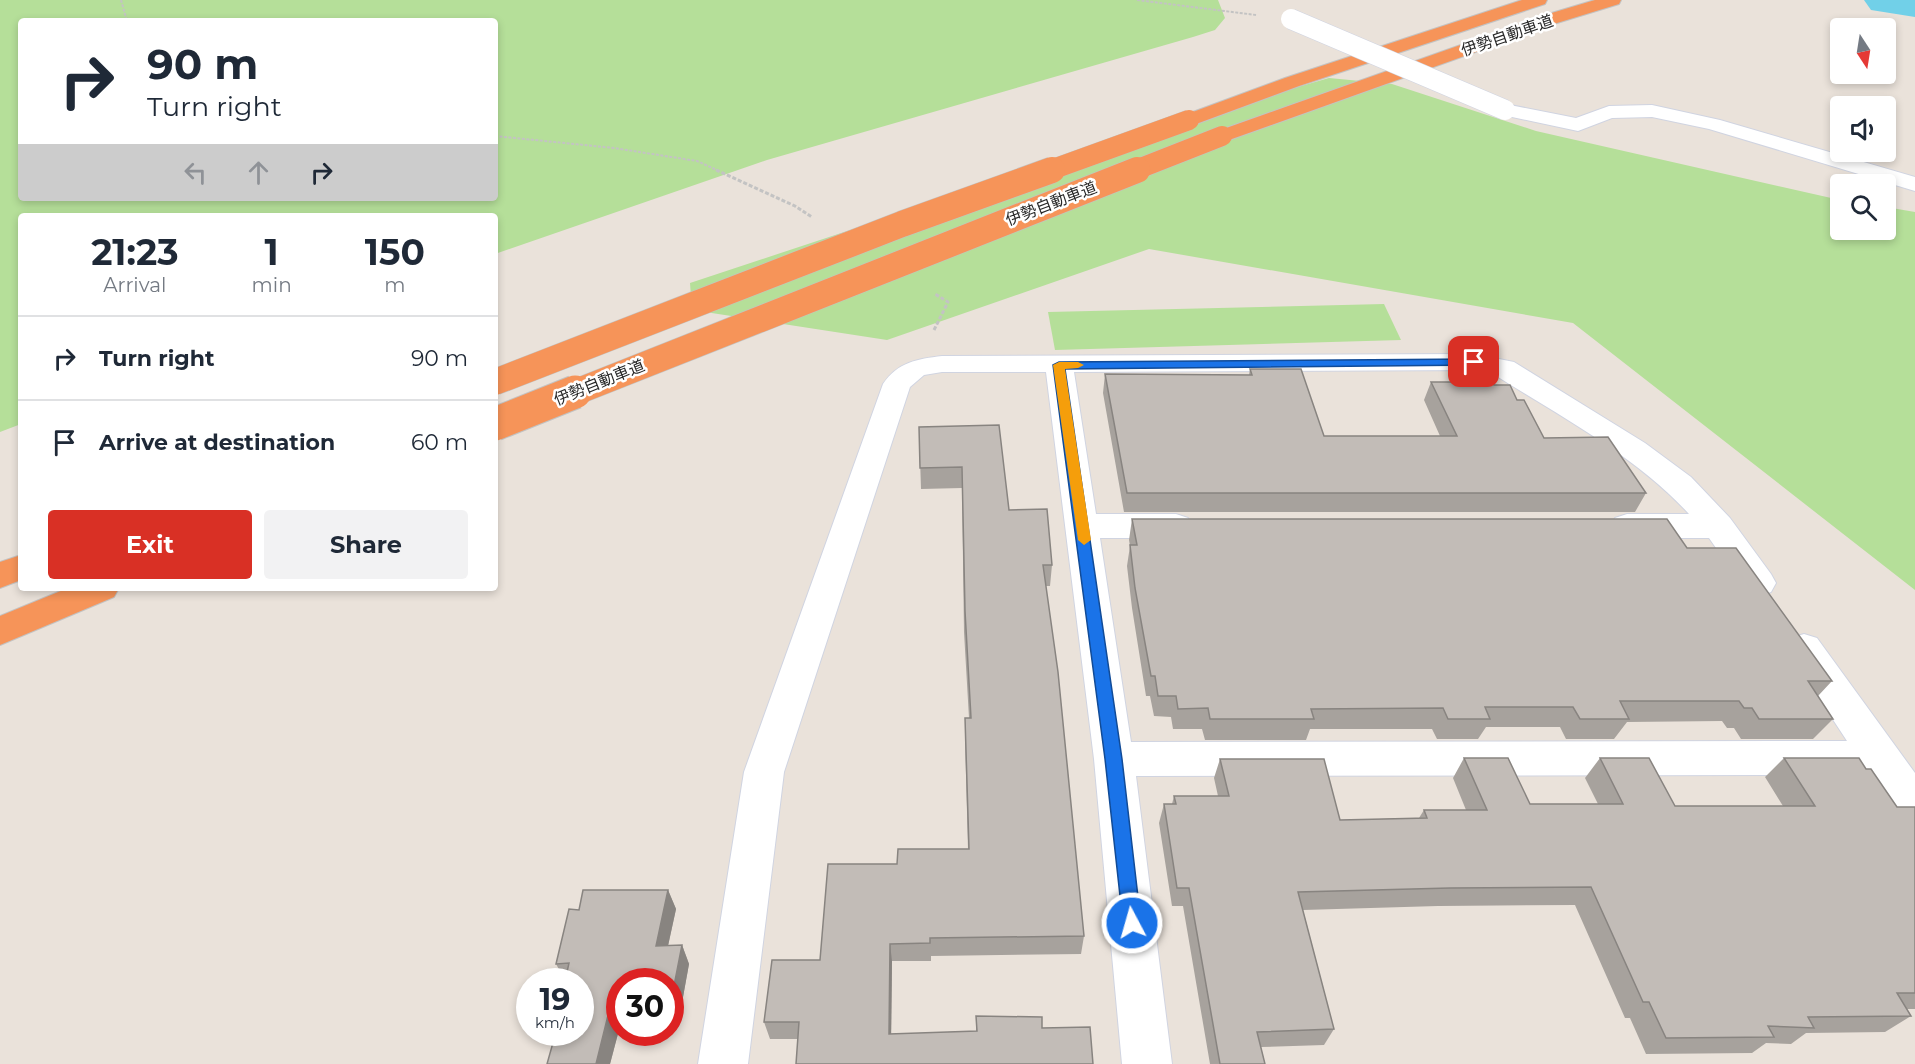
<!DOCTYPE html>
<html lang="en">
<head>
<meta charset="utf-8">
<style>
	:root { --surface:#fff; --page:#f2f2f3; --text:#1f2937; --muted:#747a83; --line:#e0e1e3; --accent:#d93025 }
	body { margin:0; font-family:Montserrat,"Noto Sans JP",sans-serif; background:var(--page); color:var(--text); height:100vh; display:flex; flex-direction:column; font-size:22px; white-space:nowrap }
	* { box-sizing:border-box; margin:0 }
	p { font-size:20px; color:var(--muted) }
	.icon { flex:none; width:33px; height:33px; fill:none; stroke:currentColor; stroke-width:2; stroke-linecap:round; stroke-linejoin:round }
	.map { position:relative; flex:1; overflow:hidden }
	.side { position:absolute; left:18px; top:213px; width:480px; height:378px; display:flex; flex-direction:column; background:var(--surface); border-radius:6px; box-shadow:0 3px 9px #0003 }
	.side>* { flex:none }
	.top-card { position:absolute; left:18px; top:18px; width:480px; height:183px; border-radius:6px; box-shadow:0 3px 9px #0003; background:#fff; color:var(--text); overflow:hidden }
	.needle { width:39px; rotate:168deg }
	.tools { position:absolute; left:1830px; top:18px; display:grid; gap:12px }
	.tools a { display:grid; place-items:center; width:66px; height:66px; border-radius:6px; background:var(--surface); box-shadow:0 3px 9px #0003; font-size:30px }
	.speed { position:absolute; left:516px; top:968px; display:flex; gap:12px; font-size:30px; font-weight:700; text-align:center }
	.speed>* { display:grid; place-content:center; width:78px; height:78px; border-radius:50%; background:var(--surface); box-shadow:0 3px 9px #0003; line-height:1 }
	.speed small { font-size:15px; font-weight:400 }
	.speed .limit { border:9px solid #d22; background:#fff; color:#111 }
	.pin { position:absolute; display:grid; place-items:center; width:51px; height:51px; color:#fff; margin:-26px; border-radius:12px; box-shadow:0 3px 9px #0006 }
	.me { position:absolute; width:66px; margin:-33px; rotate:354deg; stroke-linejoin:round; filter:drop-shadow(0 0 4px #0008) }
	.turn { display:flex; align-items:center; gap:21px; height:126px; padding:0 30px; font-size:27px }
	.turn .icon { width:78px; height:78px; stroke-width:2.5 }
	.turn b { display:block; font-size:42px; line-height:51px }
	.lanes { display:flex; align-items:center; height:57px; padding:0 30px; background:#0003; justify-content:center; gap:30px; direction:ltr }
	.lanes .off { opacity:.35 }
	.eta { display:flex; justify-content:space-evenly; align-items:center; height:102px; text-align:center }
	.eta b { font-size:36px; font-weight:700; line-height:42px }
	.action { display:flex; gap:12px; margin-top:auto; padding:12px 30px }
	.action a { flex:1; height:69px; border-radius:6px; background:var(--accent); color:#fff; font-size:24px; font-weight:700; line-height:69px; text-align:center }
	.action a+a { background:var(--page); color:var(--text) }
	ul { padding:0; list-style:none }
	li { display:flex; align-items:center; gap:18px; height:84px; padding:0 30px; border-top:2px solid var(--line) }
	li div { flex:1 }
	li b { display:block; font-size:22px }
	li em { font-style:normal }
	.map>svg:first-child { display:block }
</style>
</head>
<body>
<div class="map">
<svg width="1915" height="1064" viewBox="0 0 1915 1064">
	<rect width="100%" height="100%" fill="#eae2da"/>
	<g fill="#b5df99" fill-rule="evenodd">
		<path d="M0 0H1218L1225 18 1215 30 1193 37 767 160 495 254V216H21V424L0 432ZM21 21H495V198H21Z"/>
		<path d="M1329 78 1392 84 1536 131 1840 200V230H1886V207L1915 212V590L1573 323 1149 249 887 340 692 310 690 283 1186 119Z"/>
		<path d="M1384 304 1401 340 1055 350 1048 312Z"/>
	</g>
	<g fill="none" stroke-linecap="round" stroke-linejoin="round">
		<path fill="#71d0e8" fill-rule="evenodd" d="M1864 0H1915V17L1871 10Z"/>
		<g stroke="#d0d4e1" stroke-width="2">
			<g id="street">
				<path d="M1505 104 1576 118 1609 106 1652 105 1720 120 1915 177V191L1709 129 1652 117 1612 118 1578 131 1498 114 1495 110 1498 106Z"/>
				<path d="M1474 354 1514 362 1645 443 1691 477 1730 518 1771 574 1776 583 1771 592 1759 596 1747 592 1709 538H1627L1615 534 1611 526 1615 518 1627 514H1689C1636 456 1561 417 1495 375L1474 370 1074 372 1096 514H1176L1188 518 1192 526 1188 534 1176 538H1100L1131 742 1847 741 1786 648 1791 638 1804 634 1817 638 1915 773V824L1900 819 1871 775 1136 776 1172 1064H1122L1094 759 1046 372H942L924 375 910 387 784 772 748 1064H698L744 772 883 384C898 362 917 359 942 356Z"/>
			</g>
		</g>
		<g stroke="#c3c3c3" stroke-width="2">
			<g id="highway">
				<path d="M1522 0H1547L1545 4 1299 86 1196 124 1189 126 1182 124 1179 120 1182 116 1285 78Z"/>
				<path d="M1595 0H1621L1619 4 1557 23 1229 140 1222 142 1215 140 1212 136 1215 132 1545 15Z"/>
				<path d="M21 555V580L0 588V562Z"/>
				<path d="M68 588H119L114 597 0 645V616Z"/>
			</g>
		</g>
		<g stroke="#c3c3c3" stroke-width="2" stroke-dasharray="3 1.5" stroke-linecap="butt">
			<path d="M121 0 127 21"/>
			<path d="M1137 0 1256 15"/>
			<path d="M495 136 614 148 697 161 719 171"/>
		</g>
		<g stroke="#c3c3c3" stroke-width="3" stroke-dasharray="4 2" stroke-linecap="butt">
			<path d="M716 170 795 206 812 217"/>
			<path d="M934 330 948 302 935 294"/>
		</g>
		<use href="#street" fill="#fff" fill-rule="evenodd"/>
		<use href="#highway" fill="#f69459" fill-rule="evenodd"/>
		<g stroke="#d0d4e1" stroke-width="21" stroke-linecap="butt">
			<path id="street-bridge" d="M1291 19 1505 110"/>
		</g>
		<g stroke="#c3c3c3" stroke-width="21" stroke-linecap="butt">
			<g id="highway-bridge-far2">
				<path d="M1048 171 1189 120"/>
				<path d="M1133 171 1222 136"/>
			</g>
		</g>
		<g stroke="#c3c3c3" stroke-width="27" stroke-linecap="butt">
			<g id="highway-bridge-far1">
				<path d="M495 382 902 224 1052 170"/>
				<path d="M571 394 1137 170"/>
			</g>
		</g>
		<g stroke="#c3c3c3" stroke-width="35" stroke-linecap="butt">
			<path id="highway-bridge" d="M495 424 575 392"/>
		</g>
		<use href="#street-bridge" stroke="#fff" stroke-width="20"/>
		<use href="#highway-bridge-far2" stroke="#f69459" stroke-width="20"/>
		<use href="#highway-bridge-far1" stroke="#f69459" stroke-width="26"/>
		<use href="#highway-bridge" stroke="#f69459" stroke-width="33"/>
	</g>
	<g fill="#a7a29d">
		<path d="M1250 369 1324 436H1440L1424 400 1431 382 1494 385 1517 400 1544 438 1646 493 1635 512H1124L1103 393 1105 374 1249 375Z"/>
		<path d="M919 427 1009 510 1052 565 1050 586H1046L1084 936 1081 954 931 956V961H892L891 1034 976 1031V1016L1042 1028 798 1039H770L764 1022 820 960 897 864 968 849 965 738V718H969L964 632 962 488 921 489Z"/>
		<path d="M1132 519 1687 548 1832 681 1818 696 1833 719 1813 739H1741L1734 728H1727L1722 721 1627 722 1614 739H1566L1560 727H1486L1478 739H1437L1432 729H1310L1306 740H1205L1202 729H1173L1171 717 1154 716 1150 696H1146L1132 608 1127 566 1130 546 1129 540Z"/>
		<path d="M1464 758 1530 804H1598L1585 778 1600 758 1675 806H1783L1765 777 1784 758 1866 769 1897 807H1915V1009H1907L1911 1016 1885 1032 1806 1033 1791 1044 1766 1043 1752 1053 1646 1054 1630 1018H1625L1575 905 1438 906 1303 910 1334 1029 1324 1045 1261 1047 1265 1064H1210L1183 906H1172L1159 823 1164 804H1172L1174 796H1218L1214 778 1220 759 1340 820 1419 818 1424 810H1466L1453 778Z"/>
		<path d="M668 890 676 909 668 946 682 945 689 964 681 1008H670V981H620V1026L610 1064H547L580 1032 565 980 556 964Z"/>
	</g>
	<g fill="#888480">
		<path d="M668 890 676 909 664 964 656 946Z"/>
		<path d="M890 944 892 961 891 1050 889 1034Z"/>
		<path d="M682 945 689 964 681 1008 673 991Z"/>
		<path d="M614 991 620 1001V1026L610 1064H596Z"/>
	</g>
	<g fill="#c2bcb7" stroke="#888480" stroke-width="1.5">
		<path d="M1250 369H1301L1324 436H1457L1431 382H1492L1494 385H1510L1517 400H1524L1544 438 1608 437 1646 493H1127L1105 374 1252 375Z"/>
		<path d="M999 425 1009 510 1047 509 1052 565H1043L1058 672 1084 936 930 938V943L890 944 889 1034 977 1031 976 1016 1042 1017V1028L1090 1027 1093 1064H796L799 1022H764L772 960H820L828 864H897L898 849H969L965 718H971L965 611 962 467 920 468 919 427Z"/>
		<path d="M1132 519H1667L1687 548H1736L1832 681H1808L1833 719H1759L1752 708H1744L1739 701H1620L1629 719H1580L1573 707H1485L1490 719H1448L1443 708 1311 709 1314 719H1210L1208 708 1178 709 1176 696H1158L1155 676H1151L1135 588 1130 545H1137Z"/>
		<path d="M1464 758H1508L1530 804H1623L1600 758H1649L1675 806H1815L1784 758H1859L1866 769H1871L1897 807H1915V993H1897L1911 1016 1808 1017 1814 1028 1768 1026 1774 1037 1666 1038 1649 1002H1643L1591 887 1450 888 1298 892 1334 1029 1257 1032 1265 1064H1220L1189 888H1177L1164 804H1176L1174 796H1229L1220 759H1324L1340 820 1427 818 1424 810H1487Z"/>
		<path d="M583 890H668L656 946 682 945 673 991H670V981H620V991H614L596 1064H547L556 1032H580V981H565L569 963 556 964 569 909 579 910Z"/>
	</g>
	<path fill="#1a73e8" stroke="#114b97" stroke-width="1.5" d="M1474 359 1478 360V365L1065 369 1122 759 1141 923 1138 930 1132 932 1125 930 1123 923 1105 759 1053 365 1059 362Z"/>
	<path fill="#f59e0b" d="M1059 362H1078L1084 365 1078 368 1065 369 1091 540 1084 545 1078 540 1053 365Z"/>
	<g text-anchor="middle" stroke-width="5" stroke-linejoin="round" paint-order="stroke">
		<g font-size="16" fill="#282828" stroke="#fff">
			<text transform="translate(1507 35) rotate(-19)" y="6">伊勢自動車道</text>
			<text transform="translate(1051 203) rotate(-21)" y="6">伊勢自動車道</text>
			<text transform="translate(599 382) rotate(-22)" y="6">伊勢自動車道</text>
		</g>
	</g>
</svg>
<div class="tools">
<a><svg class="needle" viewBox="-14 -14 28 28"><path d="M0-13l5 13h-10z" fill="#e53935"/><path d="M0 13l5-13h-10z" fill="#747a83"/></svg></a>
<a><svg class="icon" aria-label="sound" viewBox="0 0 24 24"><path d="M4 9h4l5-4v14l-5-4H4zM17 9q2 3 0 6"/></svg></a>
<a><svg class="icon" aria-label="search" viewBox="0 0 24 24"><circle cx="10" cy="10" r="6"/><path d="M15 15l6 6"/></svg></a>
</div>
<div class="speed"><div>19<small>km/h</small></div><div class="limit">30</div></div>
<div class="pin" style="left:1474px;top:362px;background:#d93025"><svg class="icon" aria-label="arrive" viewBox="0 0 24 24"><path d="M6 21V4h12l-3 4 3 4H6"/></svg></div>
<svg class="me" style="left:1132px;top:923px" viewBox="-20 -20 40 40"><circle r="17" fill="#1a73e8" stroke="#fff" stroke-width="3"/><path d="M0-11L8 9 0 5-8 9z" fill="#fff"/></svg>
<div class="top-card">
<div class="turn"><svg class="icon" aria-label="right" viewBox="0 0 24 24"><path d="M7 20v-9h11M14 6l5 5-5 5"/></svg><div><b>90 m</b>Turn right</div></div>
<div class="lanes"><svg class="icon off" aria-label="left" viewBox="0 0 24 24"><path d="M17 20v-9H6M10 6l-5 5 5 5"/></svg><svg class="icon off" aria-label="ahead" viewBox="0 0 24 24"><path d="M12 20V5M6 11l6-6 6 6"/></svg><svg class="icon" aria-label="right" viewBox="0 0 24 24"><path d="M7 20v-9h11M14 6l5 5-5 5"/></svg></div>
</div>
<section class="side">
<div class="eta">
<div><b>21:23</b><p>Arrival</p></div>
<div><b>1</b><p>min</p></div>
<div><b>150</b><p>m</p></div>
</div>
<ul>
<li><svg class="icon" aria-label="right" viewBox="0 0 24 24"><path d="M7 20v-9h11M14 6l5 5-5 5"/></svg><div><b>Turn right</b></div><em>90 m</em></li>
<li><svg class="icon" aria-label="arrive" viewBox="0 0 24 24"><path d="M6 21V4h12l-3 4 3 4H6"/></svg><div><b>Arrive at destination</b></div><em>60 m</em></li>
</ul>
<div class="action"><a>Exit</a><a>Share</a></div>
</section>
</div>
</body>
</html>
